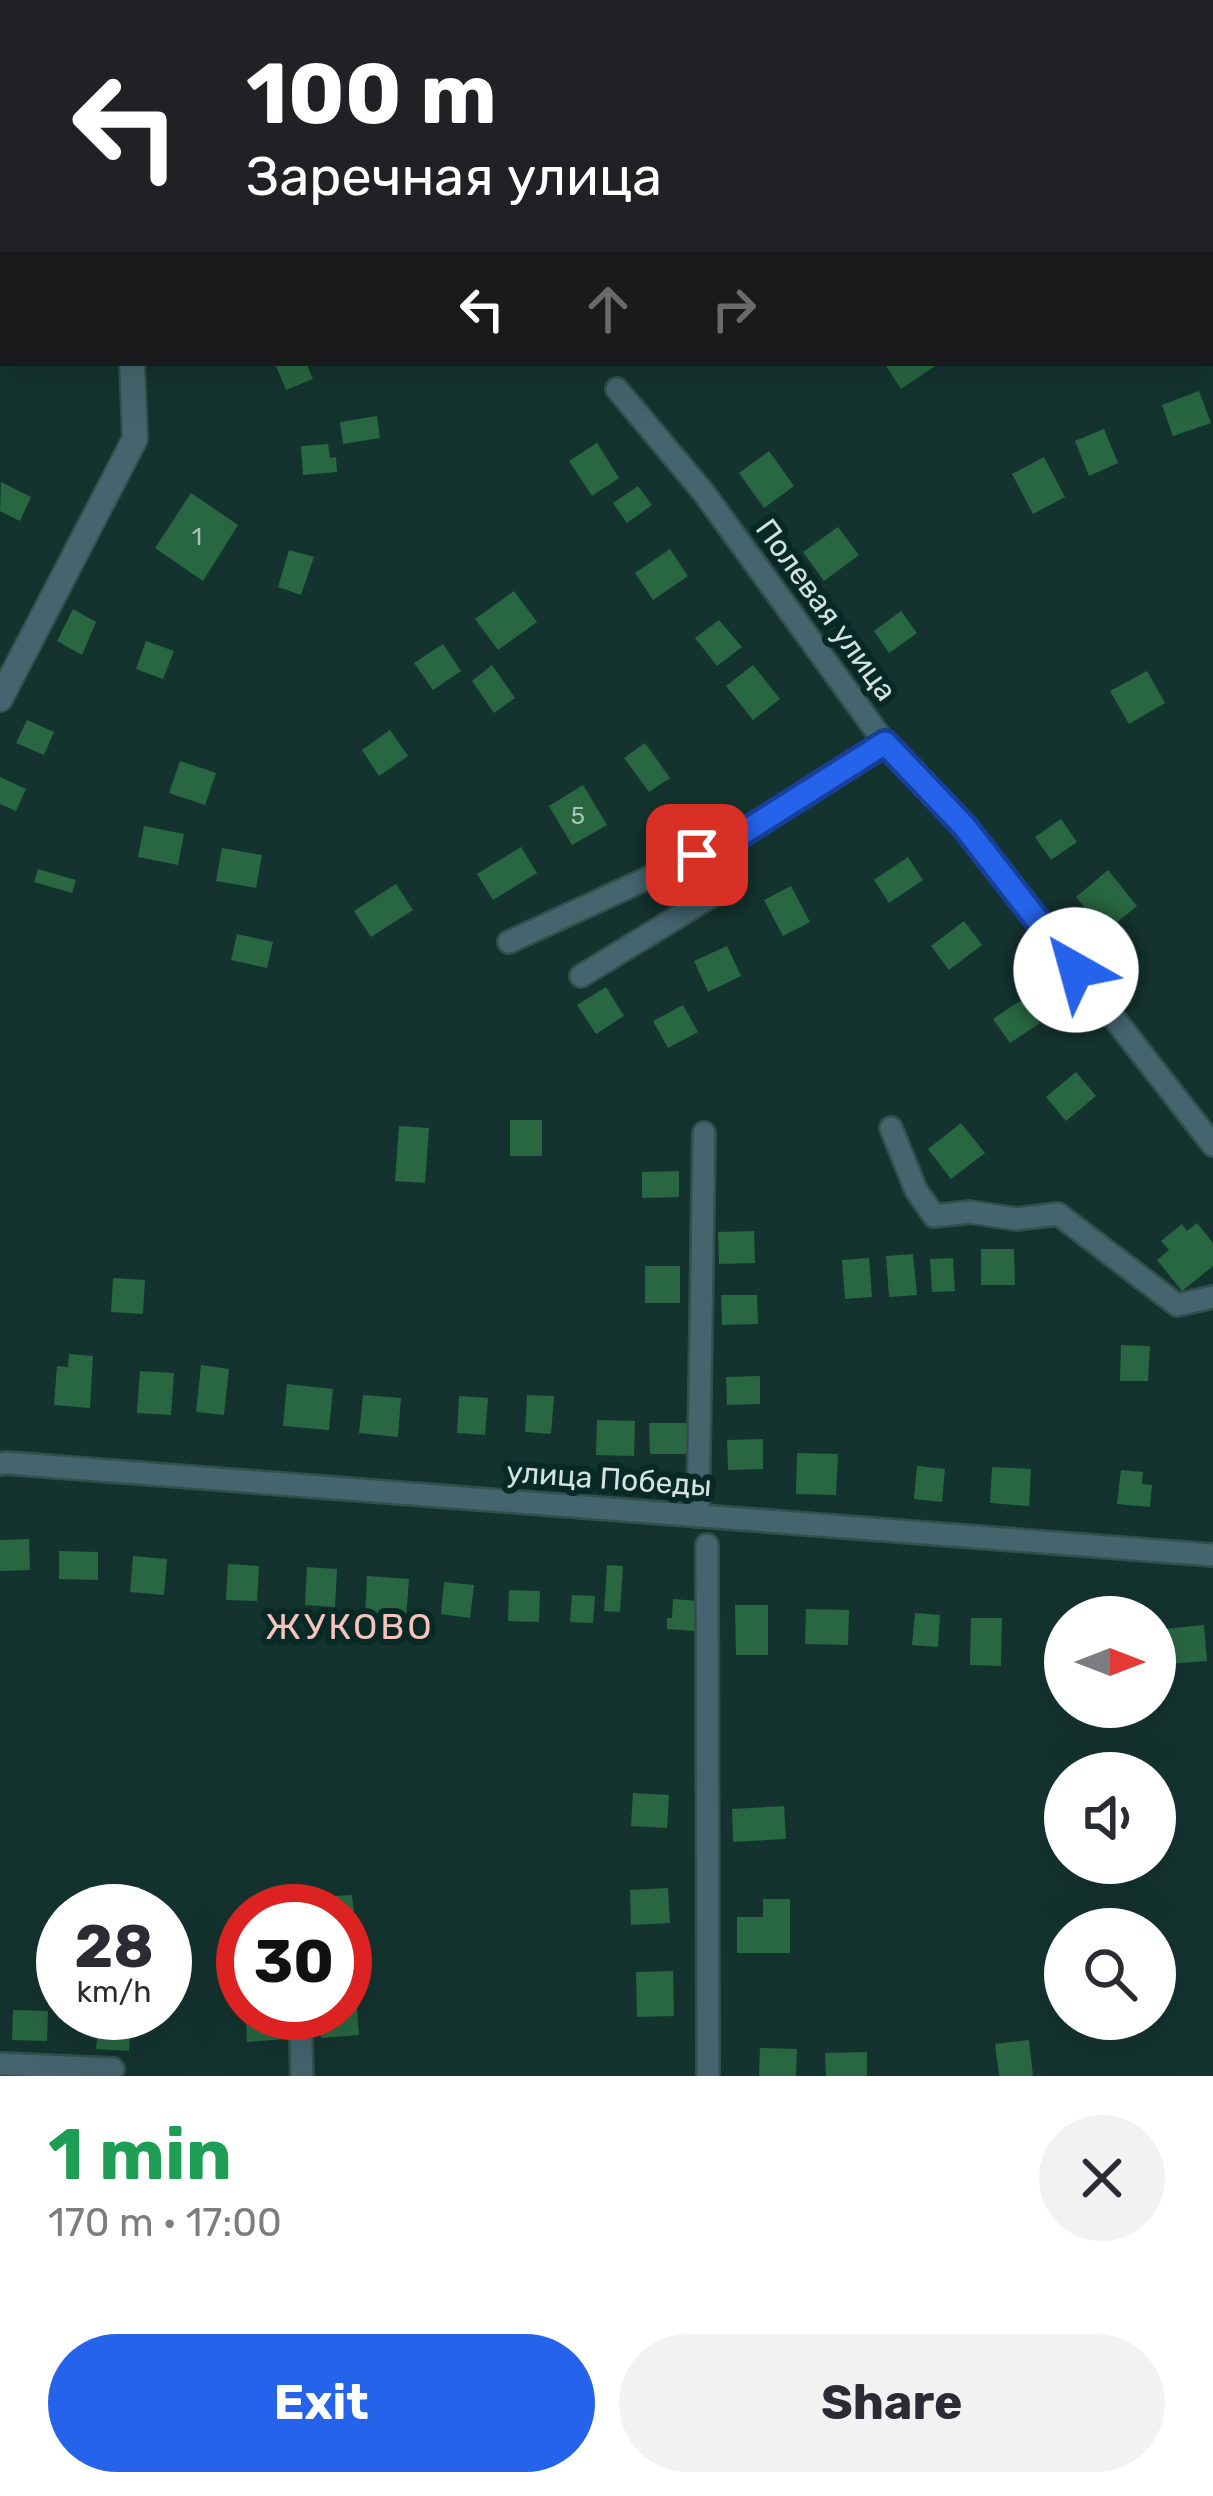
<!DOCTYPE html>
<html lang="en">
<head>
<meta charset="utf-8">
<style>
	:root { --surface:#fff; --page:#f2f2f3; --text:#2b2b33; --muted:#7c7c81; --accent:#2563eb }
	body { margin:0; font-family:Rubik,sans-serif; background:var(--page); color:var(--text); height:100vh; display:flex; flex-direction:column; font-size:45px; white-space:nowrap }
	* { box-sizing:border-box; margin:0 }
	p { font-size:39px; color:var(--muted) }
	.icon { flex:none; width:66px; height:66px; fill:none; stroke:currentColor; stroke-width:2; stroke-linecap:round; stroke-linejoin:round }
	.map { position:relative; height:2076px; overflow:hidden }
	.drawer { display:flex; flex-direction:column; background:var(--surface); flex:1 }
	.drawer>* { flex:none }
	.hud { position:absolute; left:0px; top:0px; width:1215px; height:366px; box-shadow:0 12px 48px #0002; background:#202124; color:#fff; overflow:hidden }
	.needle { width:78px; rotate:90deg }
	.tools { position:absolute; left:1044px; top:1596px; display:grid; gap:24px }
	.tools a { display:grid; place-items:center; width:132px; height:132px; border-radius:50%; background:var(--surface); box-shadow:0 12px 48px #0002; font-size:60px }
	.speed { position:absolute; left:36px; top:1884px; display:flex; gap:24px; font-size:60px; font-weight:700; text-align:center }
	.speed>* { display:grid; place-content:center; width:156px; height:156px; border-radius:50%; background:var(--surface); box-shadow:0 12px 48px #0002; line-height:1 }
	.speed small { font-size:30px; font-weight:400 }
	.speed .limit { border:18px solid #d22; background:#fff; color:#111 }
	.pin { position:absolute; display:grid; place-items:center; width:102px; height:102px; color:#fff; margin:-51px; border-radius:24px; box-shadow:0 6px 18px #0006 }
	.me { position:absolute; width:132px; margin:-66px; rotate:322deg; stroke-linejoin:round; filter:drop-shadow(0 0 9px #0008) }
	.turn { display:flex; align-items:center; gap:42px; height:252px; padding:0 48px; font-size:54px }
	.turn .icon { width:156px; height:156px; stroke-width:2.5 }
	.turn b { display:block; font-size:84px; line-height:102px }
	.lanes { display:flex; align-items:center; height:114px; padding:0 48px; background:#0003; justify-content:center; gap:60px; direction:ltr }
	.lanes .off { opacity:.35 }
	.round { display:grid; place-items:center; flex:none; width:126px; height:126px; border-radius:63px; background:var(--page) }
	.overview { display:flex; align-items:center; justify-content:space-between; height:204px; padding:0 48px }
	h1 { font-size:72px; font-weight:700; line-height:90px; color:#1e9e55 }
	.primary-button { display:flex; gap:24px; margin-top:auto; padding:24px 48px }
	.primary-button a { flex:1; height:138px; border-radius:72px; background:var(--accent); color:#fff; font-size:48px; font-weight:700; line-height:138px; text-align:center }
	.primary-button a+a { background:var(--page); color:var(--text) }
	.map>svg:first-child { display:block }
</style>
</head>
<body>
<div class="map">
<svg width="1213" height="2076" viewBox="0 0 1213 2076">
	<rect width="100%" height="100%" fill="#14332f"/>
	<g fill="#286741">
		<path d="M284 363H306L313 379 286 390 276 366Z"/>
		<path d="M884 363H940L901 389Z"/>
		<path d="M1199 391 1211 423 1173 436 1162 405Z"/>
		<path d="M377 416 380 438 343 444 340 422Z"/>
		<path d="M1104 429 1118 463 1089 476 1075 441Z"/>
		<path d="M597 443 619 478 592 496 569 461Z"/>
		<path d="M328 444 330 458 336 457 337 472 303 475 301 446Z"/>
		<path d="M769 451 794 486 764 508 739 473Z"/>
		<path d="M1044 457 1065 497 1033 514 1012 474Z"/>
		<path d="M1 482 31 497 20 521 0 511Z"/>
		<path d="M638 486 652 505 627 523 613 503Z"/>
		<path d="M191 493 238 525 203 581 155 548Z"/>
		<path d="M838 527 859 555 824 581 803 552Z"/>
		<path d="M670 549 688 576 653 600 635 573Z"/>
		<path d="M289 550 314 557 301 595 278 587Z"/>
		<path d="M514 591 537 622 498 650 475 619Z"/>
		<path d="M73 609 96 622 82 655 57 641Z"/>
		<path d="M901 611 917 633 889 653 874 631Z"/>
		<path d="M719 620 742 647 717 666 695 638Z"/>
		<path d="M146 641 174 651 163 679 136 669Z"/>
		<path d="M443 644 461 671 433 690 414 663Z"/>
		<path d="M492 665 515 698 494 713 472 681Z"/>
		<path d="M753 665 780 699 753 720 726 686Z"/>
		<path d="M1147 671 1165 703 1129 724 1110 691Z"/>
		<path d="M27 720 54 732 44 755 16 743Z"/>
		<path d="M390 730 408 756 379 776 362 750Z"/>
		<path d="M645 743 670 778 649 792 624 758Z"/>
		<path d="M180 761 216 773 205 805 169 793Z"/>
		<path d="M0 777 26 789 16 811 0 804Z"/>
		<path d="M583 785 607 825 572 845 549 806Z"/>
		<path d="M1061 819 1077 842 1051 860 1035 837Z"/>
		<path d="M144 826 184 834 178 865 138 857Z"/>
		<path d="M521 847 537 873 493 900 477 874Z"/>
		<path d="M222 848 262 855 256 888 216 881Z"/>
		<path d="M908 857 923 880 889 903 874 880Z"/>
		<path d="M38 869 76 880 72 893 34 882Z"/>
		<path d="M1108 870 1137 906 1105 932 1076 897Z"/>
		<path d="M396 884 413 910 371 937 354 911Z"/>
		<path d="M791 886 810 922 783 936 764 900Z"/>
		<path d="M964 921 982 945 949 970 931 946Z"/>
		<path d="M237 934 273 942 267 968 231 960Z"/>
		<path d="M727 946 741 976 708 992 694 961Z"/>
		<path d="M606 987 624 1016 596 1034 577 1005Z"/>
		<path d="M1023 999 1040 1023 1010 1043 993 1019Z"/>
		<path d="M683 1005 698 1032 668 1048 653 1021Z"/>
		<path d="M1076 1072 1096 1096 1066 1121 1046 1097Z"/>
		<rect x="510" y="1120" width="32" height="36"/>
		<path d="M961 1123 985 1153 951 1179 928 1149Z"/>
		<path d="M399 1126 429 1128 425 1183 395 1181Z"/>
		<path d="M679 1171V1197L642 1198V1172Z"/>
		<path d="M1197 1223 1213 1243V1266L1182 1291 1157 1260 1169 1250 1161 1241 1182 1224 1187 1231Z"/>
		<path d="M754 1231 755 1263 719 1264 718 1232Z"/>
		<path d="M981 1249H1014L1015 1285H981Z"/>
		<path d="M913 1254 917 1295 889 1297 886 1256Z"/>
		<path d="M869 1258 872 1297 845 1299 842 1260Z"/>
		<path d="M953 1258 955 1291 932 1292 930 1259Z"/>
		<rect x="645" y="1266" width="35" height="37"/>
		<path d="M113 1278 145 1280 143 1314 111 1312Z"/>
		<path d="M721 1295H757L758 1324 722 1325Z"/>
		<path d="M1121 1345 1150 1346 1148 1381H1120Z"/>
		<path d="M69 1354 93 1356 90 1408 54 1405 57 1366 68 1367Z"/>
		<path d="M201 1365 229 1369 224 1415 196 1412Z"/>
		<path d="M140 1371 174 1373 171 1415 137 1413Z"/>
		<path d="M760 1376V1404L727 1405 726 1377Z"/>
		<path d="M287 1384 333 1389 329 1430 283 1426Z"/>
		<path d="M363 1395 401 1398 398 1437 359 1433Z"/>
		<path d="M527 1395 554 1396 551 1434 525 1432Z"/>
		<path d="M459 1396 488 1398 485 1435 457 1433Z"/>
		<path d="M597 1420 635 1421 634 1456 596 1455Z"/>
		<path d="M649 1423H689V1454H650Z"/>
		<path d="M763 1439V1469L728 1470 727 1440Z"/>
		<path d="M797 1453 838 1454 836 1495 796 1494Z"/>
		<path d="M917 1466 945 1469 942 1502 914 1499Z"/>
		<path d="M992 1467 1031 1469 1029 1506 990 1503Z"/>
		<path d="M1121 1470 1143 1472 1142 1484 1152 1485 1150 1507 1117 1504Z"/>
		<path d="M29 1539 30 1570 0 1571V1540Z"/>
		<path d="M59 1551 98 1552V1580L59 1579Z"/>
		<path d="M133 1556 167 1559 164 1595 130 1592Z"/>
		<path d="M228 1564 259 1566 257 1601 226 1600Z"/>
		<path d="M607 1565 623 1566 620 1612 604 1611Z"/>
		<path d="M307 1567 337 1569 335 1607 305 1605Z"/>
		<path d="M367 1576 409 1579 406 1619 365 1617Z"/>
		<path d="M444 1582 474 1585 470 1618 441 1614Z"/>
		<path d="M509 1590 540 1591 539 1622 508 1621Z"/>
		<path d="M572 1595 595 1596 593 1623 570 1622Z"/>
		<path d="M673 1599 697 1601 695 1631 667 1629V1618H672Z"/>
		<path d="M735 1605H768V1655H736Z"/>
		<path d="M806 1609 849 1610 848 1645 805 1644Z"/>
		<path d="M915 1613 940 1615 938 1647 912 1645Z"/>
		<path d="M971 1618H1002L1001 1666 970 1665Z"/>
		<path d="M1204 1625 1207 1661 1168 1664 1164 1629Z"/>
		<path d="M633 1793 669 1795 667 1828 631 1826Z"/>
		<path d="M784 1806 786 1839 733 1842 732 1809Z"/>
		<path d="M668 1888 670 1923 631 1925 630 1890Z"/>
		<path d="M352 1895 355 1923 345 1924V1911H318L317 1897Z"/>
		<path d="M763 1899H790V1953H737V1917H763Z"/>
		<path d="M673 1971 674 2016 637 2017 636 1972Z"/>
		<path d="M345 2008H357L359 2035 321 2038 319 2013H345Z"/>
		<path d="M13 2010 48 2011 47 2041 12 2040Z"/>
		<path d="M99 2013 131 2014 129 2051 96 2049Z"/>
		<path d="M287 2016 288 2039 247 2042 246 2019Z"/>
		<path d="M1029 2040 1033 2076H999L995 2044Z"/>
		<path d="M760 2048 797 2049 796 2076H759Z"/>
		<path d="M867 2052V2076H826L825 2053Z"/>
	</g>
	<g fill="none" stroke-linecap="round" stroke-linejoin="round">
		<g stroke="#324f4b" stroke-width="26">
			<g id="minor">
				<path d="M617 389 704 493 885 743 964 826 1213 1145"/>
				<path d="M509 942 735 838 885 743"/>
				<path d="M581 976 712 896 735 838"/>
				<path d="M891 1128 916 1190 934 1216 970 1212 1016 1219 1058 1214 1177 1305 1213 1297"/>
				<path d="M0 1464 6 1463 1213 1555"/>
				<path d="M698 1516 704 1133"/>
				<path d="M707 1545 708 2076"/>
				<path d="M300 2013 302 2076"/>
				<path d="M0 2064 113 2069"/>
			</g>
		</g>
		<g stroke="#324f4b" stroke-width="28">
			<g id="tertiary">
				<path d="M0 205 3 208"/>
				<path d="M0 699 135 439 132 363"/>
			</g>
		</g>
		<use href="#minor" stroke="#44656e" stroke-width="21"/>
		<use href="#tertiary" stroke="#44656e" stroke-width="24"/>
	</g>
	<g fill="none" stroke-linecap="round" stroke-linejoin="round">
		<g stroke="#184099" stroke-width="30">
			<path id="route" d="M697 855 735 838 885 743 964 826 1076 970"/>
		</g>
		<use href="#route" stroke="#2563eb" stroke-width="21"/>
	</g>
	<g text-anchor="middle" stroke-width="12" stroke-linejoin="round" paint-order="stroke">
		<g font-size="24" fill="#a8c4b8">
			<text x="197" y="545">1</text>
			<text x="578" y="824">5</text>
		</g>
		<g font-size="30" fill="#d2e3e0" stroke="#092926">
			<text transform="translate(826 610) rotate(54)" y="10">Полевая улица</text>
			<text transform="translate(609 1479) rotate(4)" y="10">улица Победы</text>
		</g>
		<g font-size="36" letter-spacing="3" fill="#f7c3bd" stroke="#092926">
			<text x="350" y="1639">ЖУКОВО</text>
		</g>
	</g>
</svg>
<div class="tools">
<a><svg class="needle" viewBox="-14 -14 28 28"><path d="M0-13l5 13h-10z" fill="#e53935"/><path d="M0 13l5-13h-10z" fill="#7c7c81"/></svg></a>
<a><svg class="icon" aria-label="sound" viewBox="0 0 24 24"><path d="M4 9h4l5-4v14l-5-4H4zM17 9q2 3 0 6"/></svg></a>
<a><svg class="icon" aria-label="search" viewBox="0 0 24 24"><circle cx="10" cy="10" r="6"/><path d="M15 15l6 6"/></svg></a>
</div>
<div class="speed"><div>28<small>km/h</small></div><div class="limit">30</div></div>
<div class="pin" style="left:697px;top:855px;background:#d93025"><svg class="icon" aria-label="arrive" viewBox="0 0 24 24"><path d="M6 21V4h12l-3 4 3 4H6"/></svg></div>
<svg class="me" style="left:1076px;top:970px" viewBox="-20 -20 40 40"><circle r="19" fill="#fff"/><path d="M0-13L10 11 0 6-10 11z" fill="#2563eb"/></svg>
<div class="hud">
<div class="turn"><svg class="icon" aria-label="left" viewBox="0 0 24 24"><path d="M17 20v-9H6M10 6l-5 5 5 5"/></svg><div><b>100 m</b>Заречная улица</div></div>
<div class="lanes"><svg class="icon" aria-label="left" viewBox="0 0 24 24"><path d="M17 20v-9H6M10 6l-5 5 5 5"/></svg><svg class="icon off" aria-label="ahead" viewBox="0 0 24 24"><path d="M12 20V5M6 11l6-6 6 6"/></svg><svg class="icon off" aria-label="right" viewBox="0 0 24 24"><path d="M7 20v-9h11M14 6l5 5-5 5"/></svg></div>
</div>
</div>
<section class="drawer">
<div class="overview"><div><h1>1 min</h1><p>170 m · 17:00</p></div><a class="round"><svg class="icon" aria-label="close" viewBox="0 0 24 24"><path d="M6 6l12 12M18 6L6 18"/></svg></a></div>
<div class="primary-button"><a>Exit</a><a>Share</a></div>
</section>
</body>
</html>
